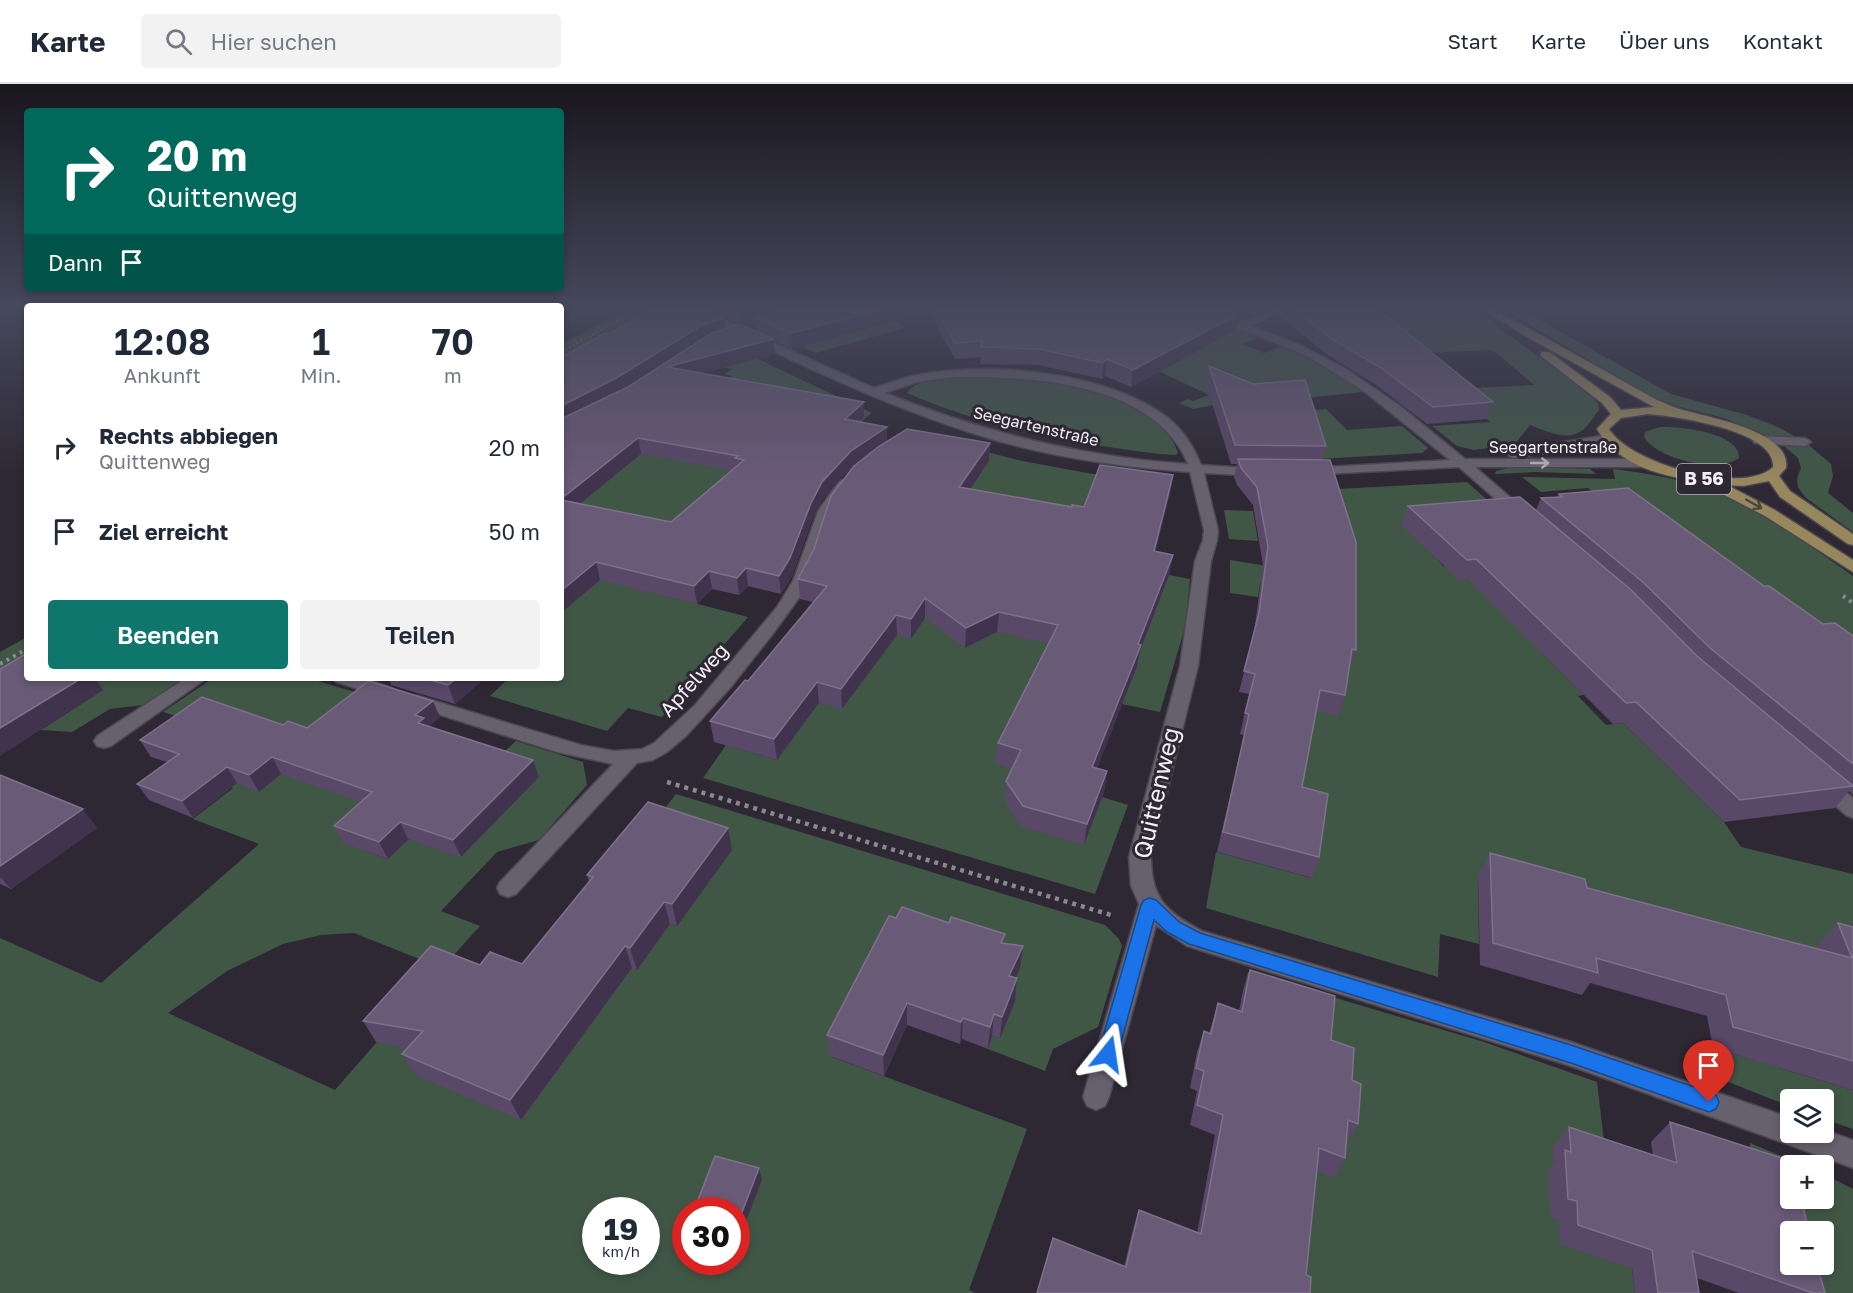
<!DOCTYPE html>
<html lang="de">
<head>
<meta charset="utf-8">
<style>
	:root { --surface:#fff; --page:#f2f2f3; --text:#1f2937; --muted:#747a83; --line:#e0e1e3; --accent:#0f766e }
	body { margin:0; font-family:"Golos Text",sans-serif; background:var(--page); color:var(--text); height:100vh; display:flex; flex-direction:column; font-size:22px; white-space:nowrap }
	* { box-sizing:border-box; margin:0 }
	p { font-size:20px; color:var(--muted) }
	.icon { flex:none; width:33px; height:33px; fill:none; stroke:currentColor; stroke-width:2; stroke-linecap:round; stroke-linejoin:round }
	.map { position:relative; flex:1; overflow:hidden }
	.side { position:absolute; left:24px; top:219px; width:540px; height:378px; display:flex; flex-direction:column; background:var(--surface); border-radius:6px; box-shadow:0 3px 9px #0003 }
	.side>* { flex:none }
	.banner { position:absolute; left:24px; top:24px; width:540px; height:183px; border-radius:6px; box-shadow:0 3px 9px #0003; background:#00695c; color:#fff; overflow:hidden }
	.tools { position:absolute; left:1780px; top:1005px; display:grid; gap:12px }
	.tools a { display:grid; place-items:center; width:54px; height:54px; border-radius:6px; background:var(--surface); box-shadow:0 3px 9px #0003; font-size:30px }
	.speed { position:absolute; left:582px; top:1113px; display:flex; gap:12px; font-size:30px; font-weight:700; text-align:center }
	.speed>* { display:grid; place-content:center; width:78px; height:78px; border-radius:50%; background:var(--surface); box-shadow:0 3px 9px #0003; line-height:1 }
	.speed small { font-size:15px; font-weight:400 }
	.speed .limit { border:9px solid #d22; background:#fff; color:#111 }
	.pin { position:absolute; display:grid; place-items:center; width:51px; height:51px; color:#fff; margin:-62px -26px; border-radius:50% 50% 50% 0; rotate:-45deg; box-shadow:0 0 6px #0007 }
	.pin .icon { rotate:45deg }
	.me { position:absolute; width:66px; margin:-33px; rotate:15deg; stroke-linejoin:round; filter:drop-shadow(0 0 4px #0008) }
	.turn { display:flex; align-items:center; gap:21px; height:126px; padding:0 24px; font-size:27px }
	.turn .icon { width:78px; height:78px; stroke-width:2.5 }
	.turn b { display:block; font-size:42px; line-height:51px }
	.then { display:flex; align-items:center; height:57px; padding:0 24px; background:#0003; gap:12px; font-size:22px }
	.eta { display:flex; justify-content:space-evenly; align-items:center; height:102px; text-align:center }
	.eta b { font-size:36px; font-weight:600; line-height:42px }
	.button { display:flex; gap:12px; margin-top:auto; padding:12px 24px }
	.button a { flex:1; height:69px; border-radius:6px; background:var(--accent); color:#fff; font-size:24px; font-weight:600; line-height:69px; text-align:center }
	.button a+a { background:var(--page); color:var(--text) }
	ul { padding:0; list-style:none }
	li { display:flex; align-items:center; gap:18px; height:84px; padding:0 24px }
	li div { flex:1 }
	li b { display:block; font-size:22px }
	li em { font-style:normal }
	header { display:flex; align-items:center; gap:36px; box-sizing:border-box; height:84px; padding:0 30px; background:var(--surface); border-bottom:2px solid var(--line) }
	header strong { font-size:28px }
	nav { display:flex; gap:33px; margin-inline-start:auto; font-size:21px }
	.search { width:420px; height:54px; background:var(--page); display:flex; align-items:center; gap:15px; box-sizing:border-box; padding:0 21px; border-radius:6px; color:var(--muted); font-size:22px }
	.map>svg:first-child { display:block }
</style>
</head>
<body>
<header>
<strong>Karte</strong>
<div class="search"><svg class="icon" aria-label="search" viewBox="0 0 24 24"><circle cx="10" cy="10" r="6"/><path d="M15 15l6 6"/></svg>Hier suchen</div>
<nav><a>Start</a><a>Karte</a><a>Über uns</a><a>Kontakt</a></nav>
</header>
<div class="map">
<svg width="1853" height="1209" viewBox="0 0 1853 1209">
	<rect width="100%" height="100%" fill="#2e2834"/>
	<g fill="#415746" fill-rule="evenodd">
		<path d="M629 224H682L561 292V261Z"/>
		<path d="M849 224H886L905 244 816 269 765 245Z"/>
		<path d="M1352 224H1472L1587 308 1598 319 1599 326C1594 331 1592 337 1587 342 1571 360 1549 348 1530 341L1515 360 1474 366 1457 362 1432 342 1490 338 1451 305 1534 301 1493 266 1346 272Z"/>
		<path d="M1501 224H1518L1671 310 1747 331 1778 343 1805 358 1831 380 1833 392 1828 409 1853 429V448L1805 413 1798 403 1797 394 1801 384 1798 374 1777 356 1724 334 1680 323 1648 311Z"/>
		<path d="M1009 237 1234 243 1261 253 1242 260 1264 269 1283 262 1327 284 1363 308 1304 314 1317 326 1326 325 1347 346 1402 342 1428 364 1422 369 1301 376 1229 318 1193 325 1179 319 1188 315 1193 317 1209 311 1152 284 983 261 948 263 937 242Z"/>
		<path d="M724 259 872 329 647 507 748 533 662 633 628 624 607 647 490 612 509 594H561V435L732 292 725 290 732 285 694 278Z"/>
		<path d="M971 293C1028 293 1154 305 1178 368L1176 371 1160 370C1074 359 987 344 907 309 919 291 953 294 971 293Z"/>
		<path d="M1659 343C1678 342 1740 348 1739 374 1718 390 1657 375 1644 353L1645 348Z"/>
		<path d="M960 361 1022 377 1126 396 1097 399 1151 536 1169 491 1190 495 1185 543 1160 628 1122 620 1137 582 997 680 1029 689 1083 761 1102 713 1128 721 1095 810 703 694 726 661 777 676Z"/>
		<path d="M1536 383 1590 385 1596 390 1536 388 1495 390 1496 387 1513 383Z"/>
		<path d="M1613 385C1649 389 1686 396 1720 410 1768 429 1811 463 1853 492V602L1588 404 1541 408 1522 393 1615 395Z"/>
		<path d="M1467 398 1520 445 1434 472 1443 482 1486 493 1544 571 1584 611 1578 612 1606 641 1623 639 1724 738 1741 763 1853 790V930L1478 792 1479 860 1440 850 1438 893 1206 824 1216 768 1311 794 1295 724 1334 512 1260 499 1258 513 1230 509V476L1355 496 1302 407Z"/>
		<path d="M1224 426 1253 427 1258 457 1229 455Z"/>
		<path d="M27 553V594L0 604V568Z"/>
		<path d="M69 594H184L143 621 110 625 72 648 41 646 103 606Z"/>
		<path d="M213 594H308L355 608 239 699 259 707 287 684 369 705 344 758 387 775 516 657 583 678 587 701 539 756 497 768 441 827 480 842 442 884 354 849 321 851 283 860 227 887 168 929 335 1006 383 951 565 914 670 840 677 842 732 766 653 740 676 710 1105 841 1119 855 1122 862 1098 943 1053 965 1045 987 988 965 992 952 1000 954 1015 917 1007 914 1020 884 832 973 1027 1045 969 1206 976 1209H0V854L101 899 259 760 193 735 233 704 215 696 198 639 163 628ZM596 1126H646V1178H596ZM686 1126H736V1178H686Z"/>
		<path d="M1248 888 1484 958 1597 998 1615 1150 1628 1153 1635 1209H1300L1309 1084 1338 1056 1347 1059 1243 907Z"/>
		<path d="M1713 964 1754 976 1776 974 1779 984 1853 1006V1045L1824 1035V1016H1791V1023L1721 995Z"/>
		<path d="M1750 1059 1803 1081 1791 1082V1114H1824V1090L1853 1105V1209H1795L1749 1090ZM1791 1148H1824V1180H1791Z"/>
	</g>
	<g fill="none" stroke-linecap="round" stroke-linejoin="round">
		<g stroke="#4b4751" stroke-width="3">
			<g id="minor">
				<path d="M685 224H697L874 304C890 299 906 292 923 290 996 278 1106 288 1167 333 1182 345 1194 363 1201 381L1265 385 1267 388 1260 392 1204 389 1218 446 1217 456 1211 477 1198 582 1151 773C1151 815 1167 828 1202 847L1571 958 1791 1034V1048H1824V1046L1853 1056V1084L1571 982 1187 862 1156 841 1109 1013 1105 1022 1096 1026 1087 1022 1083 1013 1139 820 1131 802 1129 773 1180 582 1195 477 1203 456 1204 446 1190 388C1117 383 1042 372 972 349 903 327 836 297 770 266 750 256 699 237 685 224ZM952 293C1028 292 1154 297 1188 380 1082 373 983 348 885 309L917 298Z"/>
				<path d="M1170 224C1194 222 1215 236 1238 238 1248 239 1269 224 1287 224L1251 242 1300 261 1346 285 1400 322 1465 375H1646L1653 379 1646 383H1475L1526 427 1528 430 1521 434 1516 433 1459 383 1304 391 1302 388 1309 384 1450 376 1365 308 1309 273 1259 252Z"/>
				<path d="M1607 351 1613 355 1612 358 1513 374 1506 370 1513 366Z"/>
				<path d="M1759 352 1805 354 1811 358 1805 362 1754 359 1753 356Z"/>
				<path d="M844 396 851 400 832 427 814 482 801 511 772 551 730 604 686 652 667 668 653 676 637 679 516 810 508 813 500 810 497 804 500 798 613 680 557 668 406 620 403 616 406 612H418L581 661 614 667 642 665 654 659 695 621 777 523 793 497 818 427 839 397Z"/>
				<path d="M186 594H207L111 662 104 664 97 662 94 657 97 652Z"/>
				<path d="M333 594H361L392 604 395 608 392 612 386 614 336 598Z"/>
				<path d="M1823 693 1830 695 1853 714V734L1846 731 1816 705 1813 700 1816 695Z"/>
			</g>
		</g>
		<g stroke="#4b4751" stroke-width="3">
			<path id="major" d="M1481 224H1492L1657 316C1666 319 1674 324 1683 326 1706 333 1792 347 1786 384L1779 392 1790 407 1853 450V461L1848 460 1780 413 1769 397 1743 402 1727 401 1775 426 1853 476V488L1765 432 1709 403 1708 399C1667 393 1619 384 1597 345L1611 330 1602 319 1541 272V268H1549L1610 313 1621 326 1654 323 1529 254ZM1648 330C1674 332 1776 346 1773 383 1744 412 1630 380 1609 345L1621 334Z"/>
		</g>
		<path stroke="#8c8791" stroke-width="2" stroke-dasharray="1.5 3" stroke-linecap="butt" d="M561 268 641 224"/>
		<g stroke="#8c8791" stroke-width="4" stroke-dasharray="3 4.5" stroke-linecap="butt">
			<path d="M1843 512 1853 519"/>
			<path d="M0 580 27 565"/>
		</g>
		<path stroke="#8c8791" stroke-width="4.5" stroke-dasharray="4 5" stroke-linecap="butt" d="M667 698 1111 831"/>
		<use href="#minor" fill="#67616e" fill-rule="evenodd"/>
		<use href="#major" fill="#97875d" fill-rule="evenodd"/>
	</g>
	<g fill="#594868" fill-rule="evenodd">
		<path d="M655 224H1376L1493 318 1487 335 1427 340 1376 301 1328 271 1278 231 1280 224 1238 236 1236 246 1131 303 1105 292 1102 295 1038 281 980 280 981 273 955 275 930 228 792 265 773 256 775 270 702 289 864 318V333L859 338 887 343V357L907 345 990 359 989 377 970 405 1072 423V421L1084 423 1100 381 1173 391 1170 409 1155 468 1173 471 1169 491 1140 567 1137 582 1097 684 1107 687 1104 708 1084 761 1021 743 1005 718 1006 697 1012 685 996 680 998 659 1049 559 997 548 965 564 925 534 911 555 897 551 842 625 819 619 777 676 714 658 710 637 745 596 748 597 813 518 800 515 798 495 814 465 831 412 854 382 861 377 852 383 823 415 812 436 792 492 781 510 748 502 739 511 712 505 697 520 600 496 561 529V274L605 249 609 250ZM725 234 738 241 726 245ZM756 238 757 248 743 242ZM641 370 732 386 671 438 579 420Z"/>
		<path d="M1209 282 1326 362 1322 376 1356 566 1349 586 1345 611 1338 632 1316 626 1302 703 1319 773 1312 794 1217 768 1244 651 1240 650 1249 610 1239 608 1254 548 1263 481 1253 421 1237 401 1234 393 1237 380H1231L1206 300Z"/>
		<path d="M1559 410 1764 502 1823 540 1853 552V711L1849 707 1835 724 1724 738 1623 639 1613 640 1468 495 1459 496 1401 441 1408 422 1536 426 1541 414 1557 413Z"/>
		<path d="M389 594H485L455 620 391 601Z"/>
		<path d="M440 633 429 642 539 693 461 773 408 755 388 775 343 759 334 742 361 718 281 690 259 708 237 699 193 734 149 716 137 700 167 678 151 673 140 656 283 641 307 644Z"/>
		<path d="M0 691 97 744 11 805 0 800Z"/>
		<path d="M728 744 732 766 677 842 670 840 637 886 632 884 521 1036 415 991 402 970 408 964 376 958 363 937 480 881 522 880 589 798 587 791Z"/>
		<path d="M1490 769 1587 804 1819 865 1818 861 1838 839 1853 843V1006L1713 964 1707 932 1590 899 1582 911 1480 881 1478 792Z"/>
		<path d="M1004 859 1020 884 1016 894H1017L1015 917 1000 954 992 952 988 965 962 955 960 960 907 941 884 992 830 972 827 951Z"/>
		<path d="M1250 886 1331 956 1352 996 1358 1040 1346 1059 1345 1074 1334 1094 1317 1087 1306 1191 1124 1183 1133 1145 1139 1126 1197 1149 1215 1051 1190 1041 1197 1007 1190 1004 1197 968 1204 947 1209 949 1218 919 1239 927 1243 907Z"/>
		<path d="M1670 1038 1825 1209H1739L1697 1194 1699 1209H1635L1632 1184 1560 1160 1559 1136 1551 1133 1548 1085 1554 1078 1553 1063 1569 1043 1653 1071 1651 1058Z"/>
		<path d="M762 1096 745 1140 736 1137V1126H701L698 1116Z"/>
	</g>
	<g fill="#41334d">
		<path d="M752 224H804L756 234V238L742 243 740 227Z"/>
		<path d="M888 224H930V228L792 265 791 249Z"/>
		<path d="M1241 224H1280L1238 236Z"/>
		<path d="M1239 230 1236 246 1131 303 1133 286Z"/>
		<path d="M724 234 726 248 621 308 561 339V322L702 241Z"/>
		<path d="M773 255 775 270 669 298 667 283Z"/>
		<path d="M1107 275 1105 292 1102 295 1103 279Z"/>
		<path d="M864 318V333L846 351 845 335Z"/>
		<path d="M887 343V358L852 383 823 415 812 436 792 492 781 510 779 492 811 419 822 398 851 367Z"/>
		<path d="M638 354 641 370 564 433 561 423V415Z"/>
		<path d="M990 359 989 377 959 422V403Z"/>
		<path d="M1173 391 1170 409 1151 487 1154 467Z"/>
		<path d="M1173 471 1169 491 1140 567 1137 582 1089 704 1092 683 1138 560Z"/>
		<path d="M596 478 600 496 561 529V507Z"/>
		<path d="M746 484 748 502 739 511 737 494Z"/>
		<path d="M709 487 712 505 697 520 694 502Z"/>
		<path d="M925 514V534L911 555V535Z"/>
		<path d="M999 528 997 548 965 564 966 544Z"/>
		<path d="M896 531 897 551 842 625 841 605Z"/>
		<path d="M82 594H95L103 606 0 672V644Z"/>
		<path d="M457 594H485L455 620 448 601Z"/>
		<path d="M817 598 819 619 777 676 774 655Z"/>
		<path d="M433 617 440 633 428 643 426 655 415 631Z"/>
		<path d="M272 673 281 690 259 708 249 691Z"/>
		<path d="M533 676 539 693 461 773 453 756Z"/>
		<path d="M227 683 237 699 193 734 182 717Z"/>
		<path d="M1107 687 1104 708 1084 761 1087 740Z"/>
		<path d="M83 725 97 744 11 805 0 793V782Z"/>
		<path d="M400 738 408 755 388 775 379 758Z"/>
		<path d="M728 744 732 766 677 842 672 820Z"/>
		<path d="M664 818 670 840 637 886 630 864Z"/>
		<path d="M625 862 632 884 521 1036 510 1016Z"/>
		<path d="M1023 862 1020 884 1007 914 1009 892Z"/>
		<path d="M1017 894 1015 917 1000 954 1002 933Z"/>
		<path d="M907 919V941L884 992 883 971Z"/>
		<path d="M994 930 992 952 988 965 990 943Z"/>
		<path d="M963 934 962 955 960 960 961 938Z"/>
		<path d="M759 1084 762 1096 745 1140 742 1128Z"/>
	</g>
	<g fill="#695a77" stroke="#7f718c" stroke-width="1.5">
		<path d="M655 224H704L724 234 702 241 618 293 561 322V274L605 249 609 250Z"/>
		<path d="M733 224H752L740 227Z"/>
		<path d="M790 224H888L791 249 756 234Z"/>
		<path d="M936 224H1216L1239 230 1133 286 1107 275 1103 279 1039 265 981 263 982 257 955 259Z"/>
		<path d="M1292 224H1376L1493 318 1433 323 1381 284 1332 255Z"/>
		<path d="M739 240 773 255 667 283 864 318 845 335 887 343 851 367 822 398 811 419 790 474 779 492 746 484 737 494 709 487 694 502 596 478 561 507V416L671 438 744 376 735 374 738 372 638 354 561 415V335L628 303 712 249Z"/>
		<path d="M1209 282 1253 300 1305 296 1326 362 1235 361Z"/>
		<path d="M907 345 990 359 959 403 1072 423V421L1084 423 1100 381 1173 391 1154 467 1173 471 1138 560 1141 561 1092 683 1107 687 1087 740 1023 722 1006 697 1021 666 998 659 1058 541 999 528 966 544 925 514 911 535 896 531 841 605 817 598 774 655 710 637 745 596 748 597 827 502 798 495 814 465 831 412 854 382 878 363Z"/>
		<path d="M1238 375 1330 376 1356 458V566L1352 565 1345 611 1320 606 1302 703 1328 710 1319 773 1223 748 1249 630 1245 629 1255 590 1244 587 1259 529 1268 462 1257 403 1241 384Z"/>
		<path d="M1628 404 1764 502H1769L1823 540 1835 539 1853 552V680L1710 564 1644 499 1541 414 1562 413 1559 410Z"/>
		<path d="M1520 413 1630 505 1697 572 1853 702 1740 716 1636 618 1626 619 1476 475 1467 476 1408 422Z"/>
		<path d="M27 569V594H82L0 644V585Z"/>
		<path d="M423 594H457L448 601Z"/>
		<path d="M369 597 433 617 415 631 424 634 418 639 533 676 453 756 400 738 379 758 334 742 372 708 272 673 249 691 227 683 182 717 137 700 179 670 140 656 202 613 283 641 288 637 307 644Z"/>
		<path d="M0 691 83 725 0 782Z"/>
		<path d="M648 718 728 744 672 820 664 818 630 864 625 862 510 1016 402 970 423 947 363 937 431 862 480 881 490 868 522 880 593 793 587 791Z"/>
		<path d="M1490 769 1585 795 1587 804 1852 874 1838 839 1853 843V977L1733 943 1726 911 1596 874 1598 889 1493 859Z"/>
		<path d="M902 823 949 839 951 833 1005 850 1001 859 1023 862 1009 892 1017 894 1002 933 994 930 990 943 963 934 961 938 907 919 883 971 827 951 889 832 896 834Z"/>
		<path d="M1250 886 1335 912 1331 956 1354 964 1352 996 1361 1000 1358 1040 1348 1036 1345 1074 1319 1064 1306 1191 1311 1193 1310 1209H1037L1053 1154 1126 1183 1139 1126 1201 1150 1223 1031 1197 1021 1204 987 1196 984 1204 947 1211 950 1218 919 1242 928Z"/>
		<path d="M1670 1038 1791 1077 1792 1082H1791V1114H1801L1809 1148H1791V1180H1817L1825 1209H1813L1692 1167 1699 1209H1658L1652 1166 1578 1141 1577 1117 1568 1115 1565 1066 1571 1068 1569 1043 1677 1079Z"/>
		<path d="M715 1072 759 1084 742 1128 698 1116Z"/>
	</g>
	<defs><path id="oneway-shaft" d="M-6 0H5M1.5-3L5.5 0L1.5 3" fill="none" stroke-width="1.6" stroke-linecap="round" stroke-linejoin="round" transform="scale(1.5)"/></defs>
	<use stroke="#b5b0ba" href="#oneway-shaft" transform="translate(1540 379)"/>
	<use stroke="#4e4440" href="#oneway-shaft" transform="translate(1754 420) rotate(30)"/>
	<linearGradient id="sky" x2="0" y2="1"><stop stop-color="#19161d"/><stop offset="0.57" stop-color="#46485c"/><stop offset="1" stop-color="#46485c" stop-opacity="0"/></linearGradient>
	<rect width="1853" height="393" fill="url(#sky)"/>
	<path fill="#1a73e8" stroke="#114b97" stroke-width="1.5" d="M1150 814 1156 816 1179 838 1200 849 1571 961 1709 1008 1716 1011 1719 1018 1716 1025 1709 1028 1571 979 1189 860 1167 848 1154 836 1118 970 1115 976 1108 979 1101 976 1098 970 1141 821 1144 816Z"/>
	<g text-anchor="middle" stroke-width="6" stroke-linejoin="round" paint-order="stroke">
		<g font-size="16" fill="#f4f0f8" stroke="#2e2834">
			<text transform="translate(1036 342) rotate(13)" y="6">Seegartenstraße</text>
			<text x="1553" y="369">Seegartenstraße</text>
		</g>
		<rect fill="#2e2834" stroke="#b9b4bd" stroke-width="1.5" x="1677" y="380" width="54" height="30" rx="4.5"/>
		<g font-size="18" font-weight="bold" fill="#f4f0f8">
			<text x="1704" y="401">B 56</text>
		</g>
		<g font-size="20" fill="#f4f0f8" stroke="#2e2834">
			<text transform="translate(694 596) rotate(-48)" y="7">Apfelweg</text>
		</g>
		<g font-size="24" fill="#f4f0f8" stroke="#2e2834">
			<text transform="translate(1157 709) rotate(-77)" y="8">Quittenweg</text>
		</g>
	</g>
</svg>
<div class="tools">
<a><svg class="icon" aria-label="layers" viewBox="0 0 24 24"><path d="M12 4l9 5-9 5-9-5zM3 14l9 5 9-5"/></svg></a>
<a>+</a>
<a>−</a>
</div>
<div class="speed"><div>19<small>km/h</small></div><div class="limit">30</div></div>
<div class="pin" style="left:1709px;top:1018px;background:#d93025"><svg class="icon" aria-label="arrive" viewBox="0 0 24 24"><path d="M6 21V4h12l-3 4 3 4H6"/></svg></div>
<svg class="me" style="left:1108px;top:970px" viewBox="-20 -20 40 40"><path d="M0-17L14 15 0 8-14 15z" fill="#1a73e8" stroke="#fff" stroke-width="4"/></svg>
<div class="banner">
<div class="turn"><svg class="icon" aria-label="right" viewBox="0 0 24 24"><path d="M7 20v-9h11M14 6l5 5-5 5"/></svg><div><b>20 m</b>Quittenweg</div></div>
<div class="then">Dann<svg class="icon" aria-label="arrive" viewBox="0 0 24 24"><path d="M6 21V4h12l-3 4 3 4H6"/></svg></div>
</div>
<section class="side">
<div class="eta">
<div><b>12:08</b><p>Ankunft</p></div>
<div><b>1</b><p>Min.</p></div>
<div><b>70</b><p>m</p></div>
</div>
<ul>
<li><svg class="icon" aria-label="right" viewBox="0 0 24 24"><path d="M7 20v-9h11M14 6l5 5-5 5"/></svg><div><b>Rechts abbiegen</b><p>Quittenweg</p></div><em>20 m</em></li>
<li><svg class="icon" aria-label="arrive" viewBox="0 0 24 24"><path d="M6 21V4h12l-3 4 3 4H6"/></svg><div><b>Ziel erreicht</b></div><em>50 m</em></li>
</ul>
<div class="button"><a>Beenden</a><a>Teilen</a></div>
</section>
</div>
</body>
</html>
